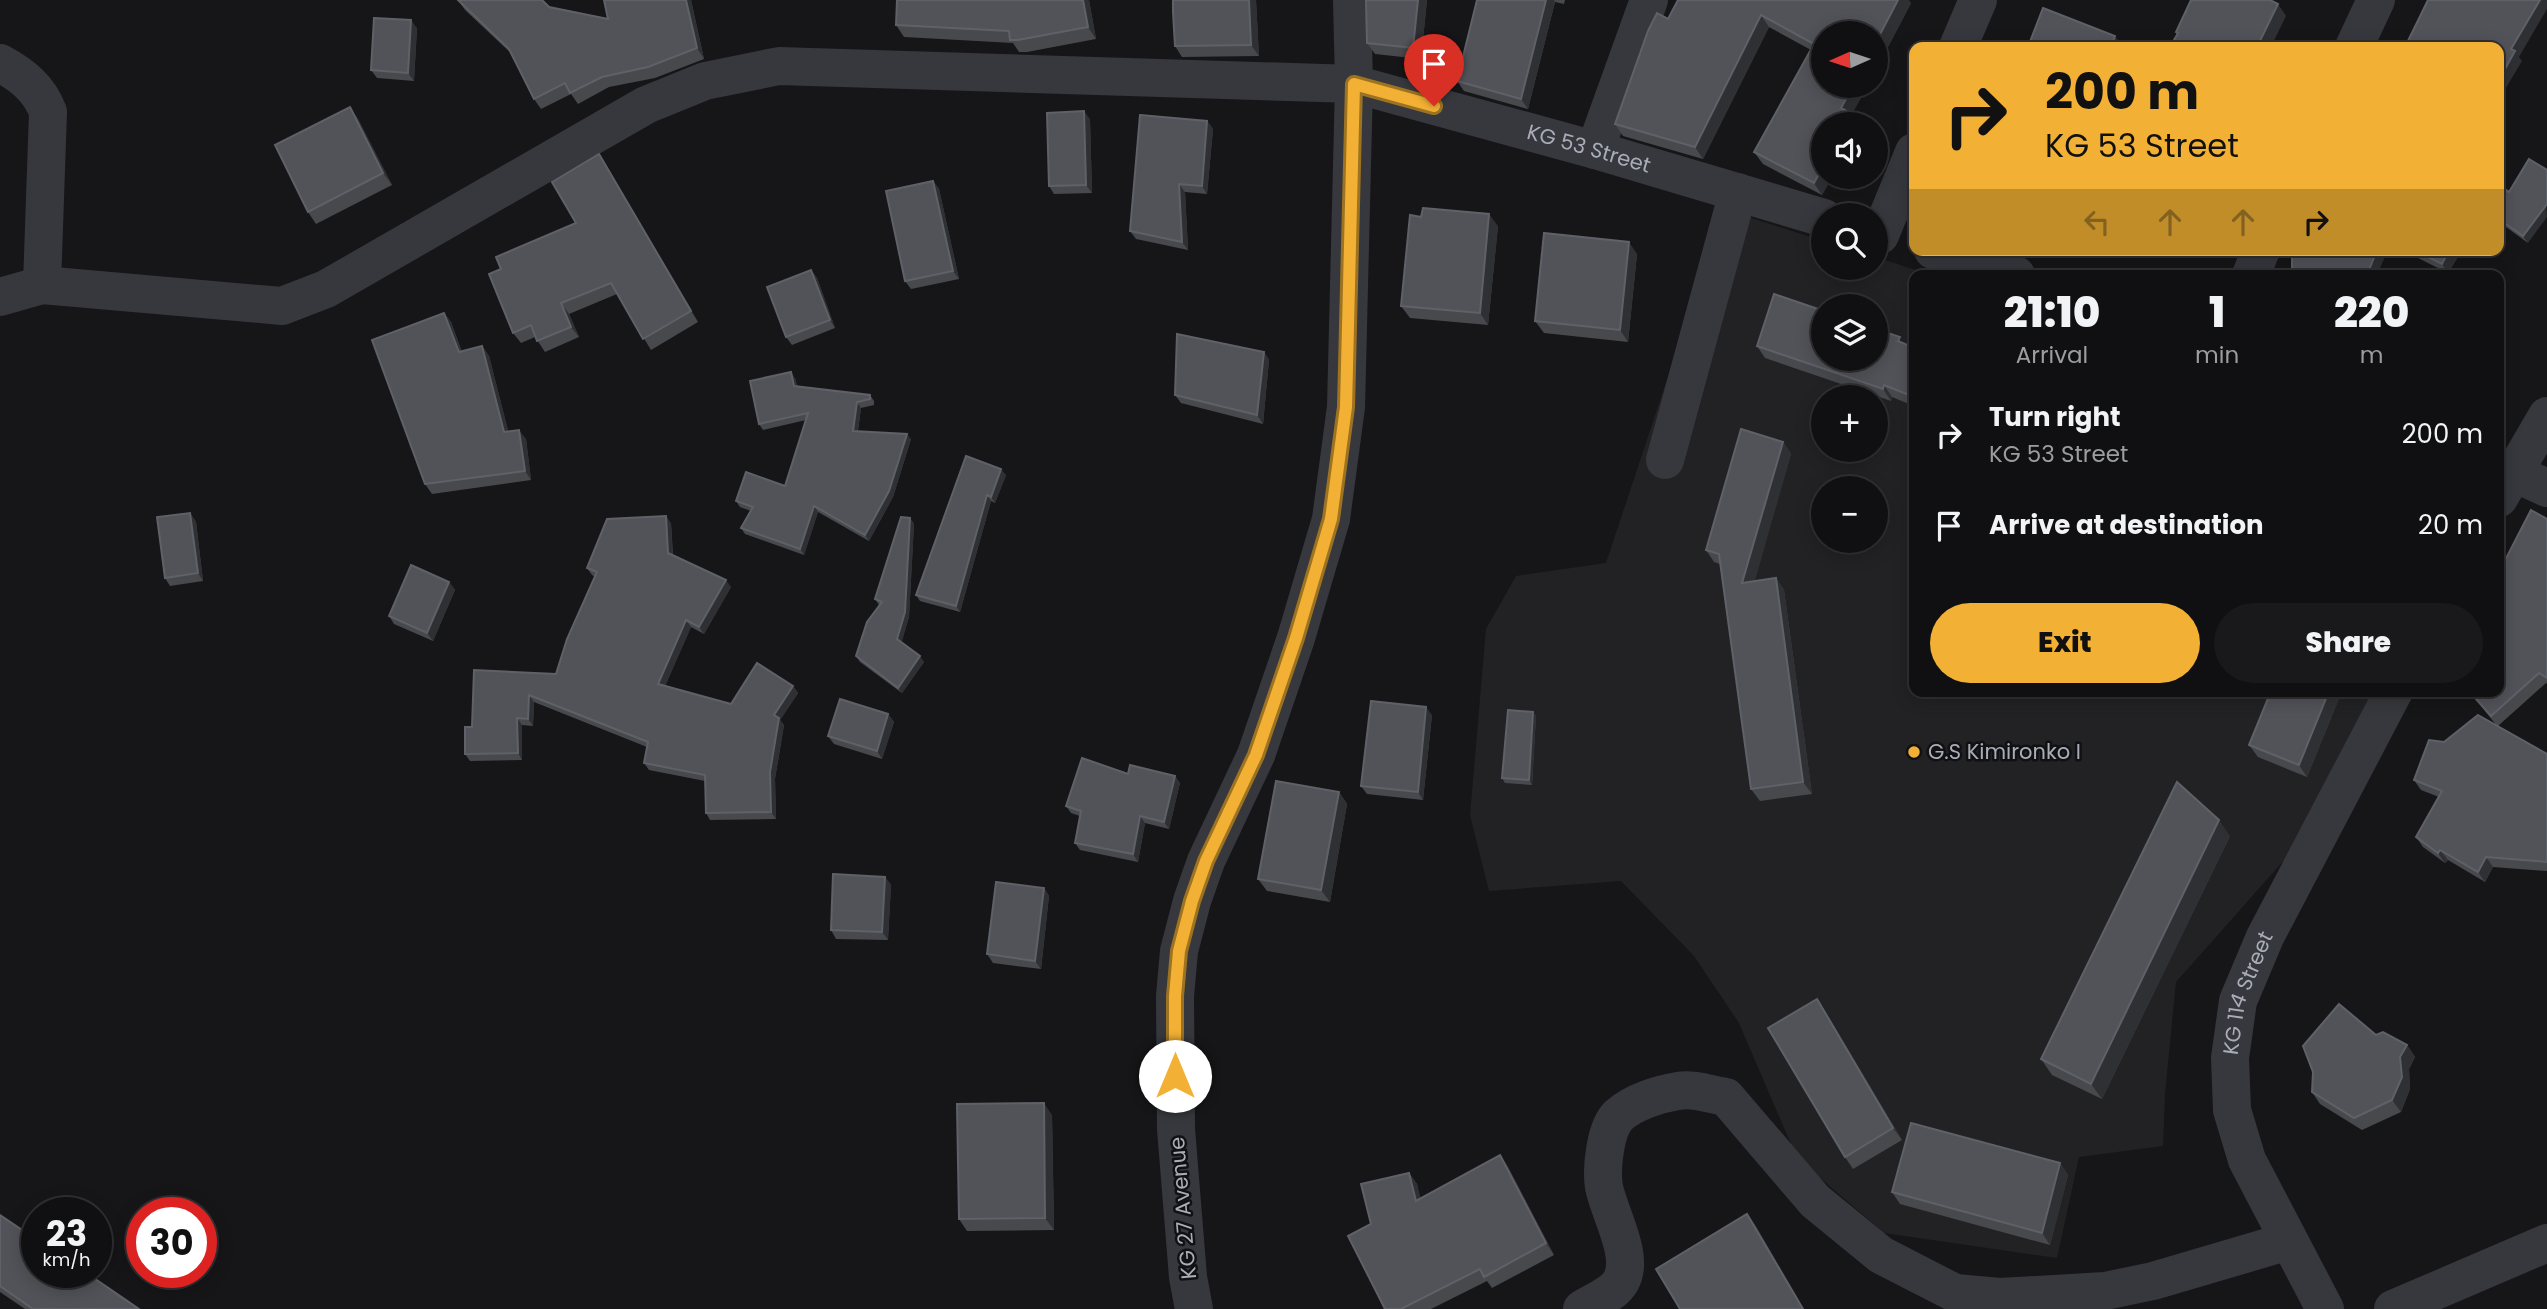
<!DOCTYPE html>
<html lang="en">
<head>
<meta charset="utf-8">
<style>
	:root { --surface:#101012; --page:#19191b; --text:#f1f3f6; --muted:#9c9d9f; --line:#303032; --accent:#f2b134 }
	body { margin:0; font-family:Poppins,sans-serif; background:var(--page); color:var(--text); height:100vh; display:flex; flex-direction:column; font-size:26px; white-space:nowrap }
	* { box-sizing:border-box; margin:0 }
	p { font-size:23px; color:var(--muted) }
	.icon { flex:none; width:38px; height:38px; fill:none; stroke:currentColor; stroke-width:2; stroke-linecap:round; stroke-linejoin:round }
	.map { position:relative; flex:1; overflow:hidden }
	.sheet { position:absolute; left:1909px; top:270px; width:595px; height:427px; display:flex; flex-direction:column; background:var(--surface); border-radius:14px; box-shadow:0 4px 18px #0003,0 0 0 2px var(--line) }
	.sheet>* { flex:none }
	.guide { position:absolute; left:1909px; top:42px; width:595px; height:214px; border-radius:14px; box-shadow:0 4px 18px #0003,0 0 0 2px var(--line); background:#f2b134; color:#111; overflow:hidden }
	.needle { width:46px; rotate:267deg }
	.controls { position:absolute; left:1811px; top:21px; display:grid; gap:14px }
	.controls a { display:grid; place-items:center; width:77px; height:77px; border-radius:50%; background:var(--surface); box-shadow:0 4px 18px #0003,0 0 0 2px var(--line); font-size:35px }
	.speed { position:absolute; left:21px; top:1197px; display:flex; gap:14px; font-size:35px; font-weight:700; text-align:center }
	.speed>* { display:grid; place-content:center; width:91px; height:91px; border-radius:50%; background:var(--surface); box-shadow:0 4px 18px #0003,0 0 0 2px var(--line); line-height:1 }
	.speed small { font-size:18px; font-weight:400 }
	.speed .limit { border:10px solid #d22; background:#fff; color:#111 }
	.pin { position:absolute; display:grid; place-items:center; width:60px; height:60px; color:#fff; margin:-72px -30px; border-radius:50% 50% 50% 0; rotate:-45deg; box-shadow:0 0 7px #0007 }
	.pin .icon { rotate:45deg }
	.me { position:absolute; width:77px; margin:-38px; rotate:0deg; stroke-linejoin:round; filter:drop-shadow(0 0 5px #0008) }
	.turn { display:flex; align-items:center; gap:24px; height:147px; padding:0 21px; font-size:32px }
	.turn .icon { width:91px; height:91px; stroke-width:2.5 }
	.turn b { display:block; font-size:49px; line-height:60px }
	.lanes { display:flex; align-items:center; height:66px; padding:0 21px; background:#0003; justify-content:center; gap:35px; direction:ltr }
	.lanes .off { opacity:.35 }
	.eta { display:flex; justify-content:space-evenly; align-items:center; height:119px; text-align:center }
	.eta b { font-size:42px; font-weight:800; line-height:49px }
	.cta { display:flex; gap:14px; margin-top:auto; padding:14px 21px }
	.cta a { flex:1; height:80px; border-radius:42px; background:var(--accent); color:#111; font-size:28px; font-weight:800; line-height:80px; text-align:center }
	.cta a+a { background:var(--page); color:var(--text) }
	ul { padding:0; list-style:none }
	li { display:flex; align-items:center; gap:21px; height:91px; padding:0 21px }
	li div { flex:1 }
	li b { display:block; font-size:26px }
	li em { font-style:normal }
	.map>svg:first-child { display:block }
</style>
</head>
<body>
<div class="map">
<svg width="2547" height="1309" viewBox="0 0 2547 1309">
	<rect width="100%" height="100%" fill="#161618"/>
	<path fill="#222225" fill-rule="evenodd" d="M1720 208 1823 241 1824 268H1876V257L1931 275H1914V691H2380L2326 813 2176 982 2165 1094 2163 1146 2079 1157 2057 1258 1884 1233 1797 1158 1739 1023 1694 956 1621 881 1489 891 1470 815 1486 629 1516 576 1606 563 1694 298ZM1824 306H1876V359H1824ZM1824 397H1876V450H1824ZM1824 488H1876V541H1824Z"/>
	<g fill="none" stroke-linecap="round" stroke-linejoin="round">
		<g stroke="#37383d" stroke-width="38">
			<path d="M1958 47 1978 0"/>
			<path d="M2354 47 2376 0"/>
			<path d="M0 63C22 75 39 88 48 112L42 285"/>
			<path d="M1595 150 1649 0"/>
			<path d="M1880 235 1914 152"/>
			<path d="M1933 250 2016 275"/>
			<path d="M2251 275 2261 250"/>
			<path id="s1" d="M0 297 42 285 282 306 326 289 646 105 705 81 779 66 1354 84 1595 150 1824 218"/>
			<path d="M1665 460 1738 192"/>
			<path d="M2499 466 2547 488"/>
			<path d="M2499 498 2547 416"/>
			<path d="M1194 1309 1188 1277 1176 1129 1175 996 1179 951 1192 901 1206 861 1256 755 1296 638 1331 519 1346 407 1354 84 1352 0"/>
			<path d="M1582 1309C1593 1302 1614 1294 1621 1281 1635 1256 1609 1213 1604 1187 1601 1169 1605 1128 1619 1115 1634 1102 1659 1094 1678 1091 1693 1088 1712 1095 1726 1097L1815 1201 1881 1255 1955 1293 2000 1297 2105 1291 2153 1281 2289 1241"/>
			<path id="s2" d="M2325 1309 2247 1160 2232 1110 2230 1058 2238 1001 2265 937 2394 691"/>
			<path d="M2393 1309 2547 1243"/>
		</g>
	</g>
	<g fill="#47494d">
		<path d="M458 0 549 7 608 19 691 0 704 59 655 78 609 87 578 104 571 94 541 109 534 99 513 55 465 10Z"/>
		<path d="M897 0H1089L1096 39 1027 52H1019L1013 43 904 37 896 25Z"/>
		<path d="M1256 0 1259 56 1182 57 1175 46Z"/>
		<path d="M1366 0H1427L1421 59 1375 54 1367 43Z"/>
		<path d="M1477 0H1565L1564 4 1555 2 1528 109 1464 91 1457 81Z"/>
		<path d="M1911 3 1876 70V33L1852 114 1859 124H1824V177H1832L1822 195 1763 164 1754 152 1811 50 1769 27 1703 159 1623 136 1615 124 1668 19Z"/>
		<path d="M417 28 414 81 377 78 371 70Z"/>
		<path d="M350 107 358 119 392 185 316 224 308 212Z"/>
		<path d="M1090 119 1092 193 1054 194 1049 186Z"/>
		<path d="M1207 121 1213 129 1207 194 1185 192 1188 250 1136 239 1130 231Z"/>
		<path d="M606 165 698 322 651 350 617 294 569 314 579 337 545 352 535 337 521 343 513 333 501 269 576 223Z"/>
		<path d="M933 181 939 189 959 279 911 289 905 281Z"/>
		<path d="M2499 185 2528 243 2499 222Z"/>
		<path d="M1498 226 1488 325 1410 318 1401 306Z"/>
		<path d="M2155 250H2173L2169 258Z"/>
		<path d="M2402 250H2462L2448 273Z"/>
		<path d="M1637 254 1628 342 1544 333 1535 321Z"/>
		<path d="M2292 268 2377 275H2297Z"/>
		<path d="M811 270 817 278 835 328 792 345 786 337Z"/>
		<path d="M444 313 451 322 462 352 482 346 489 356 508 431 526 439 531 480 432 494 425 484Z"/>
		<path d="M1904 344 1914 348V406L1892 397 1891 401 1765 358 1757 346Z"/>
		<path d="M1264 352 1269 360 1263 424 1181 403 1175 395Z"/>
		<path d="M795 378 797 386 870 395 874 401V405L861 408 858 431 911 439 893 497 869 541 818 512 804 555 745 534 741 528 751 511 740 507 736 501 785 486 806 420 763 430 759 424Z"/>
		<path d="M1783 442 1791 454 1754 581 1776 578 1784 590 1812 794 1760 801 1751 789 1720 564 1714 562 1706 550Z"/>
		<path d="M966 456 1006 475 995 503 991 501 960 612 920 601 916 595Z"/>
		<path d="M190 513 196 522 203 581 170 586 165 578Z"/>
		<path d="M910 518 914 524 909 617 901 643 924 662 902 693 860 662 856 656 879 605 875 599Z"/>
		<path d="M2547 519V684L2546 683 2498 726 2547 754V871L2493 867 2485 882 2448 860 2445 863 2423 847 2416 837 2439 797 2421 790 2414 780 2444 742 2497 726 2469 691H2499Z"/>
		<path d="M671 523 673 555 731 587 704 634 691 627 665 686 731 704 793 686 798 693 780 720 784 725 775 779 776 819 710 820 706 813 705 781 649 770 644 763 647 747 534 702 533 726 522 725V760L470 761 465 754 472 727 556 674 595 577 592 575 587 568Z"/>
		<path d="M449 582 455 590 433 641 394 624 389 616Z"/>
		<path d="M2271 691H2342L2307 777 2258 757 2249 745Z"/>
		<path d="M1533 712 1536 716 1532 785 1505 783 1502 778Z"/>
		<path d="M888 714 894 722 882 759 834 744 828 736Z"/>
		<path d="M1432 715 1423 800 1367 794 1361 786Z"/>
		<path d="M1128 774 1175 776 1180 783 1169 829 1145 823 1138 862 1080 850 1075 843 1080 816 1071 813 1066 806Z"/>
		<path d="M1339 792 1347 804 1330 902 1267 891 1258 879Z"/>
		<path d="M2230 836 2102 1099 2052 1075 2041 1059Z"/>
		<path d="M885 877 891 885 888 940 836 939 831 930Z"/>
		<path d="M1044 888 1049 896 1041 969 993 963 987 954Z"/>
		<path d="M1817 999 1825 1011 1902 1140 1853 1169 1845 1157Z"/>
		<path d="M2376 1035 2407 1045 2415 1057 2409 1069 2410 1089 2401 1112 2362 1130 2320 1104 2312 1092Z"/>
		<path d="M1052 1115 1054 1230 967 1231 959 1219Z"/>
		<path d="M1500 1155 1508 1167 1554 1255 1492 1288 1487 1281 1431 1309H1385L1371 1224 1409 1173 1417 1184 1420 1198Z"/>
		<path d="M2060 1163 2068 1175 2050 1245 1900 1204 1892 1192Z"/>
		<path d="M0 1215 139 1309H25L0 1292Z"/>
	</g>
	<g fill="#2f3033">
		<path d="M686 0H691L704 59 697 48Z"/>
		<path d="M1083 0H1089L1096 39 1088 27Z"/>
		<path d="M1249 0H1256L1259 56 1251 45Z"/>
		<path d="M1418 0H1427L1421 59 1413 48Z"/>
		<path d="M1546 0H1554L1555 2 1528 109 1521 99Z"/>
		<path d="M1898 0H1909L1911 3 1876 70V42Z"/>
		<path d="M2540 0H2547V9L2519 57 2522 61 2503 93 2499 87V80L2511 49Z"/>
		<path d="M2278 4 2286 16 2271 47H2257Z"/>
		<path d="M1761 15 1769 27 1703 159 1695 147Z"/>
		<path d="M411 20 417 28 414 81 408 73Z"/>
		<path d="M2115 36 2123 47H2111Z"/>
		<path d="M1853 86H1868L1852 114 1859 124H1846L1841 108Z"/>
		<path d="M350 107 358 119 392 185 383 173Z"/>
		<path d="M1084 111 1090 119 1092 193 1086 185Z"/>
		<path d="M1207 121 1213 129 1207 194 1202 186Z"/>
		<path d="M599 154 606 165 698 322 691 311Z"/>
		<path d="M1824 165V177H1832L1822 195 1814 183Z"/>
		<path d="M933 181 939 189 959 279 953 271Z"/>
		<path d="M1179 184 1185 192 1188 250 1182 242Z"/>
		<path d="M2546 203 2547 217 2528 243 2523 236Z"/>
		<path d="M1489 214 1498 226 1488 325 1480 313Z"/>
		<path d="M1629 242 1637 254 1628 342 1620 330Z"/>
		<path d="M2164 250H2173L2169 258Z"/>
		<path d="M2377 250H2388L2377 275H2367Z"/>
		<path d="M2449 250H2462L2448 273 2442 264Z"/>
		<path d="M811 270 817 278 835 328 830 320Z"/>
		<path d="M561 303 569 314 579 337 571 327Z"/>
		<path d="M444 313 451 322 465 362 459 352Z"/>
		<path d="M482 346 489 356 511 441 504 432Z"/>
		<path d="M1264 352 1269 360 1263 424 1257 415Z"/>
		<path d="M791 372 795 378 798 392 794 386Z"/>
		<path d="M1884 385 1892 397 1891 401 1883 389Z"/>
		<path d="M857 402 861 408 857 436 853 431Z"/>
		<path d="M519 430 526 439 531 480 525 471Z"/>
		<path d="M907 434 911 439 893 497 869 541 865 535Z"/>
		<path d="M1783 442 1791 454 1751 595 1742 583Z"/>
		<path d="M1001 469 1006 475 995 503 991 497Z"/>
		<path d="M987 495 991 501 960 612 956 606Z"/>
		<path d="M814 506 818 512 804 555 800 549Z"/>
		<path d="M190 513 196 522 203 581 198 573Z"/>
		<path d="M666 516 671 523 673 560 668 553Z"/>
		<path d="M910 518 914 524 909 617 901 645 897 639Z"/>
		<path d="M1776 578 1784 590 1812 794 1803 782Z"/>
		<path d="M726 580 731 587 704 634 699 627Z"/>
		<path d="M449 582 455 590 433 641 427 633Z"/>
		<path d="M686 620 691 627 663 691 658 684Z"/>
		<path d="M920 656 924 662 902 693 898 688Z"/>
		<path d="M793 686 798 693 780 720 784 725 775 779 776 819 771 812 770 772 774 715Z"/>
		<path d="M2329 691H2342L2307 777 2299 765Z"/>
		<path d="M529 695 534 702 533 726 528 719Z"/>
		<path d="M1426 707 1432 715 1423 800 1418 792Z"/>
		<path d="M1533 712 1536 716 1532 785 1529 780Z"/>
		<path d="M888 714 894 722 882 759 877 751Z"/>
		<path d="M517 718 522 725V760L518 753Z"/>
		<path d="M1175 776 1180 783 1169 829 1164 822Z"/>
		<path d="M1339 792 1347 804 1330 902 1321 890Z"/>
		<path d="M1140 816 1145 823 1138 862 1133 854Z"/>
		<path d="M2219 820 2230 836 2102 1099 2091 1084Z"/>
		<path d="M2440 850 2448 860 2445 863 2438 853Z"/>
		<path d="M2486 857 2493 867 2485 882 2478 872Z"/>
		<path d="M885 877 891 885 888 940 882 932Z"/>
		<path d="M1044 888 1049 896 1041 969 1035 961Z"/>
		<path d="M1817 999 1825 1011 1902 1140 1893 1128Z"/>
		<path d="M2407 1045 2415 1057 2409 1069 2410 1089 2401 1112 2392 1100 2400 1057Z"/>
		<path d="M1044 1103 1052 1115 1054 1230 1045 1218Z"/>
		<path d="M1500 1155 1508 1167 1554 1255 1546 1243Z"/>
		<path d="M2060 1163 2068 1175 2050 1245 2042 1233Z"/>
		<path d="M1409 1173 1417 1184 1424 1212 1416 1201Z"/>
		<path d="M1747 1214 1756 1226 1804 1309H1803Z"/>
	</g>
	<g fill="#525359" stroke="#5f6168" stroke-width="2">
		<path d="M458 0H542L549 7 608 19 604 0H686L697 48 648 67 602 77 570 93 565 83 534 99 509 49Z"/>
		<path d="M897 0H1083L1088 27 1018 40H1010L1009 31 896 25Z"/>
		<path d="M1173 0H1249L1251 45 1175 46 1173 12Z"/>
		<path d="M1366 0H1418L1413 48 1367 43Z"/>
		<path d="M1477 0H1546L1521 99 1457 81Z"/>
		<path d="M1678 0H1898L1876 42V33H1824V86H1853L1841 108 1852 114 1846 124H1824V165L1814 183 1754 152 1814 44 1761 15 1695 147 1615 124 1648 31 1657 13 1668 19Z"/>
		<path d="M2191 0H2270L2278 4 2257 47H2170L2178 33 2176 32Z"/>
		<path d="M2428 0H2540L2511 49 2515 51 2499 80V47H2405Z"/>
		<path d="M2043 8 2115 36 2111 47H2028Z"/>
		<path d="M374 18 411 20 408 73 371 70Z"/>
		<path d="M350 107 383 173 308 212 275 145Z"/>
		<path d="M1084 111 1086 185 1049 186 1047 113Z"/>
		<path d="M1140 115 1207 121 1202 186 1179 184 1182 242 1130 231Z"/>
		<path d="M599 154 691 311 643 339 611 283 561 303 571 327 537 341 531 325 513 333 489 274 501 269 496 257 576 223 552 182Z"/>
		<path d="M2529 159 2547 170V204L2523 236 2499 219V185L2509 192Z"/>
		<path d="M933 181 953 271 905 281 886 191Z"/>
		<path d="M1423 208 1489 214 1480 313 1401 306 1410 215 1421 217Z"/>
		<path d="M1544 233 1629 242 1620 330 1535 321Z"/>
		<path d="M2295 250H2377L2367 275H2311L2292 268V254Z"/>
		<path d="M2414 250H2449L2442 264Z"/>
		<path d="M811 270 830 320 786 337 767 287Z"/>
		<path d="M1774 294 1824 311V359H1876V329L1900 337 1898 341 1914 348V397L1884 385 1883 389 1757 346Z"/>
		<path d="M444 313 459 352 482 346 504 432 519 430 525 471 425 484 372 340Z"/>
		<path d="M1177 334 1264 352 1257 415 1175 395Z"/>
		<path d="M791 372 794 386 870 395V399L857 402 853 431 907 434 889 491 865 535 814 506 800 549 741 528 753 507 736 501 746 472 785 486 808 413 759 424 750 381Z"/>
		<path d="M1741 429 1783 442 1742 583 1776 578 1803 782 1751 789 1719 554 1706 550Z"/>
		<path d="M966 456 1001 469 991 497 987 495 956 606 916 595Z"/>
		<path d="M2531 510 2547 519V678L2539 673 2491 716 2469 691H2499V572Z"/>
		<path d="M190 513 198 573 165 578 157 517Z"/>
		<path d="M666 516 668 553 726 580 699 627 686 620 658 684 731 704 757 663 793 686 774 715 779 718 770 772 771 812 706 813 705 775 644 763 648 742 529 695 528 719 517 718 518 753 465 754V727H472L474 670 556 674 567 639 597 572 587 568 607 519Z"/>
		<path d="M901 517 910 518 905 612 897 639 920 656 898 688 856 656 867 622 882 602 875 599Z"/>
		<path d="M411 565 449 582 427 633 389 616Z"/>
		<path d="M2271 691H2329L2299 765 2249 745Z"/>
		<path d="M840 699 888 714 877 751 828 736Z"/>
		<path d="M1371 701 1426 707 1418 792 1361 786Z"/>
		<path d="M1508 710 1533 712 1529 780 1502 778Z"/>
		<path d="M2478 715 2547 754V862L2486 857 2478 872 2440 850 2438 853 2416 837 2442 791 2414 780 2429 740 2444 742Z"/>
		<path d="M1082 758 1128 774 1130 765 1175 776 1164 822 1140 816 1133 854 1075 843 1081 811 1066 806Z"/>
		<path d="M1276 781 1339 792 1321 890 1258 879Z"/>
		<path d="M2177 782 2219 820 2091 1084 2041 1059Z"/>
		<path d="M833 874 885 877 882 932 831 930Z"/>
		<path d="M996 882 1044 888 1035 961 987 954Z"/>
		<path d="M1817 999 1893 1128 1845 1157 1768 1028Z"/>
		<path d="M2339 1004 2376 1035 2383 1032 2407 1045 2400 1057 2402 1077 2392 1100 2354 1118 2312 1092 2313 1072 2303 1046Z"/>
		<path d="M1044 1103 1045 1218 959 1219 957 1104Z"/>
		<path d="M1911 1123 2060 1163 2042 1233 1892 1192Z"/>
		<path d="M1500 1155 1546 1243 1484 1277 1480 1269 1401 1309H1385L1348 1236 1371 1224 1361 1184 1409 1173 1416 1201Z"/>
		<path d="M1747 1214 1803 1309H1680L1656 1269Z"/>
		<path d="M0 1215 37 1240V1272H85L139 1309H33L0 1286Z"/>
	</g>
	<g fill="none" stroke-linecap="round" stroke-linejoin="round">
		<g stroke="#9d7322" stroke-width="18">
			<path id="route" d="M1175 1076V996L1179 951 1192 901 1206 861 1256 755 1296 638 1331 519 1346 407 1354 84 1434 106"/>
		</g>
		<use href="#route" stroke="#f2b134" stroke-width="12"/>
	</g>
	<circle fill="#f2b134" stroke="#111113" stroke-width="2.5" cx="1914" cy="752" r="7"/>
	<g text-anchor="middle" stroke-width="5" stroke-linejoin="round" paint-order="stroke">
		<g font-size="21" fill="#a8adb8" stroke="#111113">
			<text dy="7" stroke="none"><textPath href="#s1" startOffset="1659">KG 53 Street</textPath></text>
			<text dy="7" stroke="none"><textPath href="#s2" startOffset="340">KG 114 Street</textPath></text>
			<text transform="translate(1183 1208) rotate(-95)" y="7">KG 27 Avenue</text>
		</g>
		<g font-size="21" fill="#a8adb8" stroke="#111113" text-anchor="start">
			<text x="1928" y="759">G.S Kimironko I</text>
		</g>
	</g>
</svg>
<div class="controls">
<a><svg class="needle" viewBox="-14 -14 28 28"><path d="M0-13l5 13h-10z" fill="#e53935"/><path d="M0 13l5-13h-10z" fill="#9c9d9f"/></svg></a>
<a><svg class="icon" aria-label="sound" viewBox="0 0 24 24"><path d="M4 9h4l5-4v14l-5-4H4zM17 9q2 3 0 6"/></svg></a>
<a><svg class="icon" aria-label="search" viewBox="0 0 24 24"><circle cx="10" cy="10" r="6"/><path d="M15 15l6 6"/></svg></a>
<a><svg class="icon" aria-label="layers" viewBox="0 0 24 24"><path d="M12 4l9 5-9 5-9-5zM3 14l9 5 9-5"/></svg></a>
<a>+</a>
<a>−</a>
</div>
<div class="speed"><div>23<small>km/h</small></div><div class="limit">30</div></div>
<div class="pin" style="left:1434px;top:106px;background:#d93025"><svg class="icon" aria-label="arrive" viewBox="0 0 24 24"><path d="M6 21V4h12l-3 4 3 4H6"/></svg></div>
<svg class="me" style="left:1175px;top:1076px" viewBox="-20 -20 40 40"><circle r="19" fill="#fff"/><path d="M0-13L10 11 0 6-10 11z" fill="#f2b134"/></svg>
<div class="guide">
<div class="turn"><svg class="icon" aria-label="right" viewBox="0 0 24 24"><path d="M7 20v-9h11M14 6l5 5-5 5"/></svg><div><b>200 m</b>KG 53 Street</div></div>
<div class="lanes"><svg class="icon off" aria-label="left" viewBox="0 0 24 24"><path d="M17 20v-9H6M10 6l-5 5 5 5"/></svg><svg class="icon off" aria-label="ahead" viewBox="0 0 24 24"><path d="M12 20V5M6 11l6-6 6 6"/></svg><svg class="icon off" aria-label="ahead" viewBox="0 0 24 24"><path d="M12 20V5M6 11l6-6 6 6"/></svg><svg class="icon" aria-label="right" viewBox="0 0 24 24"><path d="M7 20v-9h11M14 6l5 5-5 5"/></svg></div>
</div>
<section class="sheet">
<div class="eta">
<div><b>21:10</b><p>Arrival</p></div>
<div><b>1</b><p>min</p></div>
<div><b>220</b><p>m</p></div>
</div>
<ul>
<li><svg class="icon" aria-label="right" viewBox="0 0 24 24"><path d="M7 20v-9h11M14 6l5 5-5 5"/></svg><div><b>Turn right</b><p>KG 53 Street</p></div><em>200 m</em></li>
<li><svg class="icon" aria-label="arrive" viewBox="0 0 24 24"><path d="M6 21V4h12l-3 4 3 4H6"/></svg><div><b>Arrive at destination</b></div><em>20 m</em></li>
</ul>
<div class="cta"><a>Exit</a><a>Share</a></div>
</section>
</div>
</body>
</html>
